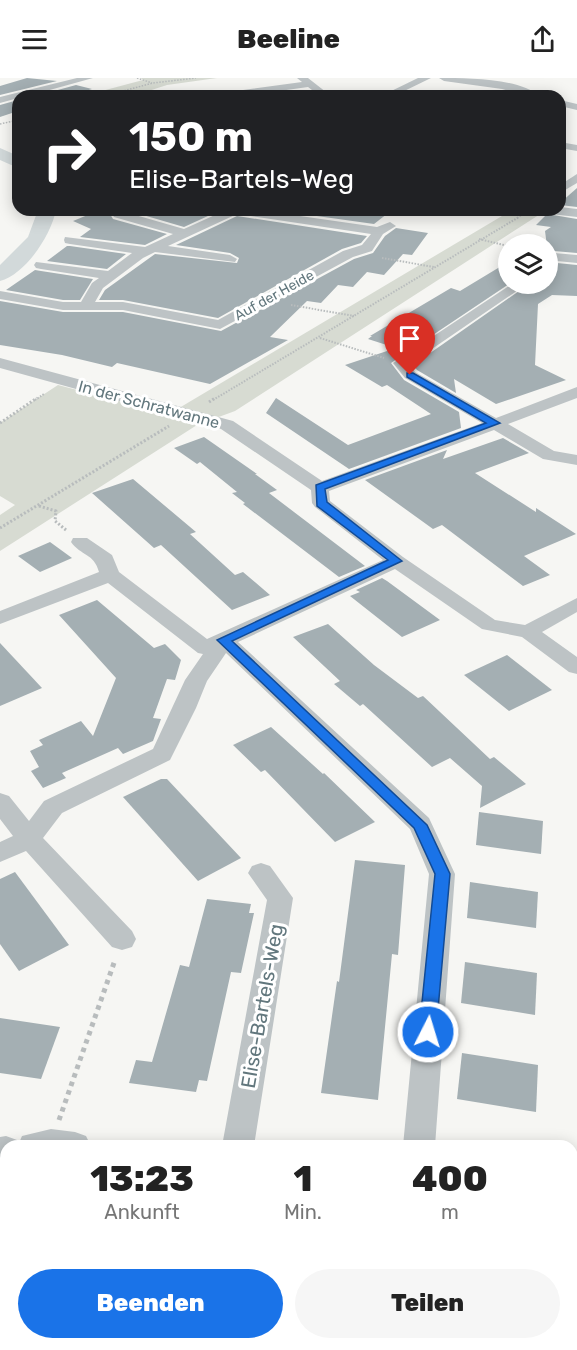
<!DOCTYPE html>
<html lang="de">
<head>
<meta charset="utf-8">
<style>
	:root { --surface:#fff; --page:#f6f6f6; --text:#222; --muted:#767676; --accent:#1a73e8 }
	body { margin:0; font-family:Rubik,sans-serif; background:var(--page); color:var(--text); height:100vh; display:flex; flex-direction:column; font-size:22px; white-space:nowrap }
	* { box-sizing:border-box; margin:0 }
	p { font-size:20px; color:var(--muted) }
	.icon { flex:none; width:33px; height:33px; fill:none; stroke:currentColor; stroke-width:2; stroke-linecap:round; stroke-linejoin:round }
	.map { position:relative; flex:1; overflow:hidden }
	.details { position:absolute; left:0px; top:1062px; width:578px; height:210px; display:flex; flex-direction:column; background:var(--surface); border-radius:18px 18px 0 0; box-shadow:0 3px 15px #0003 }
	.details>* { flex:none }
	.hud { position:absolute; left:12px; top:12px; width:554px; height:126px; border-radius:18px; box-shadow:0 3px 15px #0003; background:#202124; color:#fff; overflow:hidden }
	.controls { position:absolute; left:498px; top:156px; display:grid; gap:12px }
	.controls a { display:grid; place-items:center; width:60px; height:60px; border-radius:50%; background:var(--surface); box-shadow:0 3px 15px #0003; font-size:30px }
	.pin { position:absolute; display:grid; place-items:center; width:51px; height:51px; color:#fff; margin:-62px -26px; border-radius:50% 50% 50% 0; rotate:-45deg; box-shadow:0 0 6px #0007 }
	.pin .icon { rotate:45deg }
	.me { position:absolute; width:66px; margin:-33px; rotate:5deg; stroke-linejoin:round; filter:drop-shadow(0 0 4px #0008) }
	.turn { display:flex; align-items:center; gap:21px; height:126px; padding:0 18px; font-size:27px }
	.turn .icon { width:78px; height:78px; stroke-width:2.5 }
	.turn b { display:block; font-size:42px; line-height:51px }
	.eta { display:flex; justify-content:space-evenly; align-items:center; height:102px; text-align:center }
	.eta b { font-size:36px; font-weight:800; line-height:42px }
	.primary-button { display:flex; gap:12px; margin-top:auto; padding:12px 18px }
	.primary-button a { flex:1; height:69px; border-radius:36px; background:var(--accent); color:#fff; font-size:24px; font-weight:800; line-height:69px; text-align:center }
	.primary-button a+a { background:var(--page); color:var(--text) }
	header { display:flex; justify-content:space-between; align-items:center; height:78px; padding:0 18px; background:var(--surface); font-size:27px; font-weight:800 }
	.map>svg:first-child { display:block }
</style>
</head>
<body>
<header><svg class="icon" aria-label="menu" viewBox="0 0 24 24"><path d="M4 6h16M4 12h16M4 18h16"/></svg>Beeline<svg class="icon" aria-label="share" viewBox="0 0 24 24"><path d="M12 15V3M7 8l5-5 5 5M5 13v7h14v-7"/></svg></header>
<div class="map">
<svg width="577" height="1272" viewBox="0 0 577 1272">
	<rect width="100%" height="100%" fill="#f6f6f3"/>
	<path fill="#e7e7e6" d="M0 1237 6 1238V1266H166L200 1272H0Z"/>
	<g fill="#d7dbd2">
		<path d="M141 0H217L167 7 133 18H83L143 2Z"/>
		<path d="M512 132 545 133 235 333 197 347 0 473V437L15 427 0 418V345L58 307 169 336Z"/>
	</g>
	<g fill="#a4afb3">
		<path d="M27 0 57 3 0 17V8Z"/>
		<path d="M76 7 92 11 69 18H36Z"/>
		<path d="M18 22V33L0 39V27Z"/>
		<path d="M577 110V129L560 127V125Z"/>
		<path d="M100 132H114L110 136 113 141 167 156 145 167 80 159 91 151 73 143Z"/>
		<path d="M126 132H221L184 149Z"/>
		<path d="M274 132H392L374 146Z"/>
		<path d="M547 136 577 141V175L554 173 548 176 545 153 551 149 536 147Z"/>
		<path d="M237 138 367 158 361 165 342 171 218 240 123 222H99L105 212 155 176 237 185 239 180 230 175 176 167Z"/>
		<path d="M396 150 428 155 412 177 403 176 384 197 367 194 353 209 338 207 321 225 307 223 270 259 288 262 210 306 117 285 112 289 62 277 0 267V223L63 234H123L221 253 354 181 373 175 385 158Z"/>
		<path d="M67 168H70L126 176 107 191 47 183Z"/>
		<path d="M508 184 509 206 391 285 404 302 459 334 461 350 349 391 266 335 276 320 348 367 431 336 387 307 382 309 345 287 396 270 368 261 372 258H370L451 210 460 213Z"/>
		<path d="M557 185 577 187V218L552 217 538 226 535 287 566 302 496 326 454 301 456 315 417 292 413 287 529 206H548V190Z"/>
		<path d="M35 192 41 193 93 201 80 222H63L6 212Z"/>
		<path d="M204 359 257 396H255L277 412 269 415 365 488 339 499 243 426 245 425 232 415 237 414 200 384 197 386 174 370Z"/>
		<path d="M503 360 529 375 475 395 536 434V430L576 456 524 478 550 497 523 508 442 447 433 451 365 402 447 372 443 381Z"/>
		<path d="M133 401 196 454 190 456 235 497 243 494 270 517 232 532 161 467 154 470 92 415Z"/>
		<path d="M50 464 72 480 40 494 18 478Z"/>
		<path d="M382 500 387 503 440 542 402 559 350 518 360 514 356 512Z"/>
		<path d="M97 522 154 570 165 566 181 582 175 602 167 601 153 640 161 641 153 663 123 676 118 670 62 695 66 700 43 710 31 693 39 689 30 673 43 667 39 662 81 643 93 658 116 600 59 537Z"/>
		<path d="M328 546 374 587 418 620 423 618 490 681 494 679 526 706 480 730 482 708 450 680 432 689 363 626 360 628 334 606 340 603 293 559Z"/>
		<path d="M0 565 42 610 0 628Z"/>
		<path d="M507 577 552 612 509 633 464 597Z"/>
		<path d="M271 649 323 696 324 695 375 744 335 764 265 692 261 694 233 667Z"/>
		<path d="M161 701H167L241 780 198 803 123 719Z"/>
		<path d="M479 734 543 743 541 776 476 767Z"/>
		<path d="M355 782 405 787 398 877 392 876 378 1022 321 1015 337 903 339 904Z"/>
		<path d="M15 794 69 867 19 893 0 866V801Z"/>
		<path d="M470 804 538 814 536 850 467 840Z"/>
		<path d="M207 821 251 826 249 835H254L241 895 231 894 207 1003 199 1002 196 1014 129 1005 136 982 152 984 180 887 189 889Z"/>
		<path d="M465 884 537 895 535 937 461 925Z"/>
		<path d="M0 940 60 949 41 1001 0 995Z"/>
		<path d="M462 975 538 987 536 1034 457 1021Z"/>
	</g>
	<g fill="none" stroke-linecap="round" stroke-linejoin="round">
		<g stroke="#b8bcbd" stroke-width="1.5" stroke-dasharray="1.5 1.5" stroke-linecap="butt">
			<path d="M137 0 152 5"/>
			<path d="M104 18 153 5 196 0"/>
			<path d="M0 46 18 42"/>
			<path d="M517 140 530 132"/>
		</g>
		<g stroke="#b8bcbd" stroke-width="2" stroke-dasharray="1.5 1.5" stroke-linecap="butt">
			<path d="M479 161 508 168"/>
			<path d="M382 180 434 189"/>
			<path d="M291 227 354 238"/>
			<path d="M320 260 384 280"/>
			<path d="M35 322 44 316"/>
			<path d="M213 322 519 139"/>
		</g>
		<g stroke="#b8bcbd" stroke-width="3" stroke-dasharray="2 2" stroke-linecap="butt">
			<path d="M209 324 215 320"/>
			<path d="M0 345 37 320"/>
			<path d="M39 428 56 433 55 443 66 452"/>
			<path d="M0 450 169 348"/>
		</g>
		<g stroke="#b8bcbd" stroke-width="5" stroke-dasharray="4.5 4.5" stroke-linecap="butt">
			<path d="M59 1042 115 882"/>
			<path d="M240 1272 244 1266"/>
		</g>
		<g fill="#bdc3c5" fill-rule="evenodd">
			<path d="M77 0H93L28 18H18V20L0 25V19Z"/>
			<path d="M297 0H308L331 18H320L308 9 243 18H216L221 15 302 4Z"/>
			<path d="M418 0H431L394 18H381Z"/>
			<path d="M439 0C467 0 518 0 540 18H526L502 11 444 3Z"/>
			<path d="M560 22 577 26V32L560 28Z"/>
			<path d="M560 64 577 67V73L560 70Z"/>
			<path d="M577 96V105L560 115V107Z"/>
			<path d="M560 129 577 131V139L551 136 545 132H560Z"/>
			<path d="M118 132 184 151 226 132H258L377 149 390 144 396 148 383 156 372 173 353 179 220 251 123 232H63L0 221V213L63 224H81L92 205 99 200 41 191 36 190 34 187 36 184 108 193 132 175 70 166 65 165 64 162 65 159 145 169 173 156 114 139 112 136ZM237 136 371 156 362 167 343 173 218 242 123 224H95L103 210 143 180 155 174 235 184 237 181 230 177 168 168Z"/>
			<path d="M554 175 577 177V185L557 183 548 188V178Z"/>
			<path d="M512 206H527L410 286 415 294 496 340 577 309V320L508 346 554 373 577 377V387L543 381 494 352 329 413 330 423 403 479 495 542 525 547 577 520V534L542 554 577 579V596L569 594 522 559 482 551 395 491 238 564 429 740 455 796 435 1068H403L429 796 410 751 226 575 207 603 196 630 170 682 62 735 43 760 132 853 136 861 132 869 122 872 112 869 26 773 0 784V764L13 758 0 741V715L9 718 29 743 44 723 153 671 185 602 203 576 198 575 108 505 0 546V533L99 494C94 475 81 478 71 464L73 460H87L112 477 119 494 207 561 383 482 315 429 312 425 311 412 221 351 0 290V280L233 343 322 403 482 345 405 300 393 285Z"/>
			<path d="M261 785 270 788 293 820 254 1068H222L267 822 248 795 252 788Z"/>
			<path d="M51 1051 75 1054 86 1058 91 1068H6V1086L0 1087V1059L6 1058 17 1062 19 1065 22 1058Z"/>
			<rect x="572" y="1103" width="5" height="30"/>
		</g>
		<g fill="#d2d9da" fill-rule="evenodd">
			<path d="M0 70 18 78V90L0 82Z"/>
			<path d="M38 132H56C51 157 26 196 0 203V187L28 159Z"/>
		</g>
	</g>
	<path fill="#1a73e8" stroke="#114b97" stroke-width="1.5" d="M407 295H413L500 345 325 411 327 424 402 483 232 563 427 747 450 796 436 954 434 960 428 962 421 960 419 954 435 796 414 750 217 562 388 482 317 428 316 407 486 345 407 299Z"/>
	<g text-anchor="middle" stroke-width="6" stroke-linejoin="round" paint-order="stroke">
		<g font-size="14" fill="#62777d" stroke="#fff">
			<text transform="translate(274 217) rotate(-29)" y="5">Auf der Heide</text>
		</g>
		<g font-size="16" fill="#62777d" stroke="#fff">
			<text transform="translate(149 326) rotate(15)" y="6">In der Schratwanne</text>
		</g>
		<g font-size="20" fill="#62777d" stroke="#fff">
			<text transform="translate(262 928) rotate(-80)" y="7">Elise-Bartels-Weg</text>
		</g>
	</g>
</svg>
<div class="controls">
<a><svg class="icon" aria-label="layers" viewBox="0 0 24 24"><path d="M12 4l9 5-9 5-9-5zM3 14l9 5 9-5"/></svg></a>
</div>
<div class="pin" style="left:410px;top:297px;background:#d93025"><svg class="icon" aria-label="arrive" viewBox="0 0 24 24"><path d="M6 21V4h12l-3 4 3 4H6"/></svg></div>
<svg class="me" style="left:428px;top:954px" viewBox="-20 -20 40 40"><circle r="17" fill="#1a73e8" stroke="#fff" stroke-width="3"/><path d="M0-11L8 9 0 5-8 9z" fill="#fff"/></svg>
<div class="hud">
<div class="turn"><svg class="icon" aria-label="right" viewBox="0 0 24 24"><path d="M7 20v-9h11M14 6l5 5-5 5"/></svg><div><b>150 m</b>Elise-Bartels-Weg</div></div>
</div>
<section class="details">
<div class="eta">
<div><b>13:23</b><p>Ankunft</p></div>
<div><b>1</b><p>Min.</p></div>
<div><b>400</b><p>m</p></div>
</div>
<div class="primary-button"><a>Beenden</a><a>Teilen</a></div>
</section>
</div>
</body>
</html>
